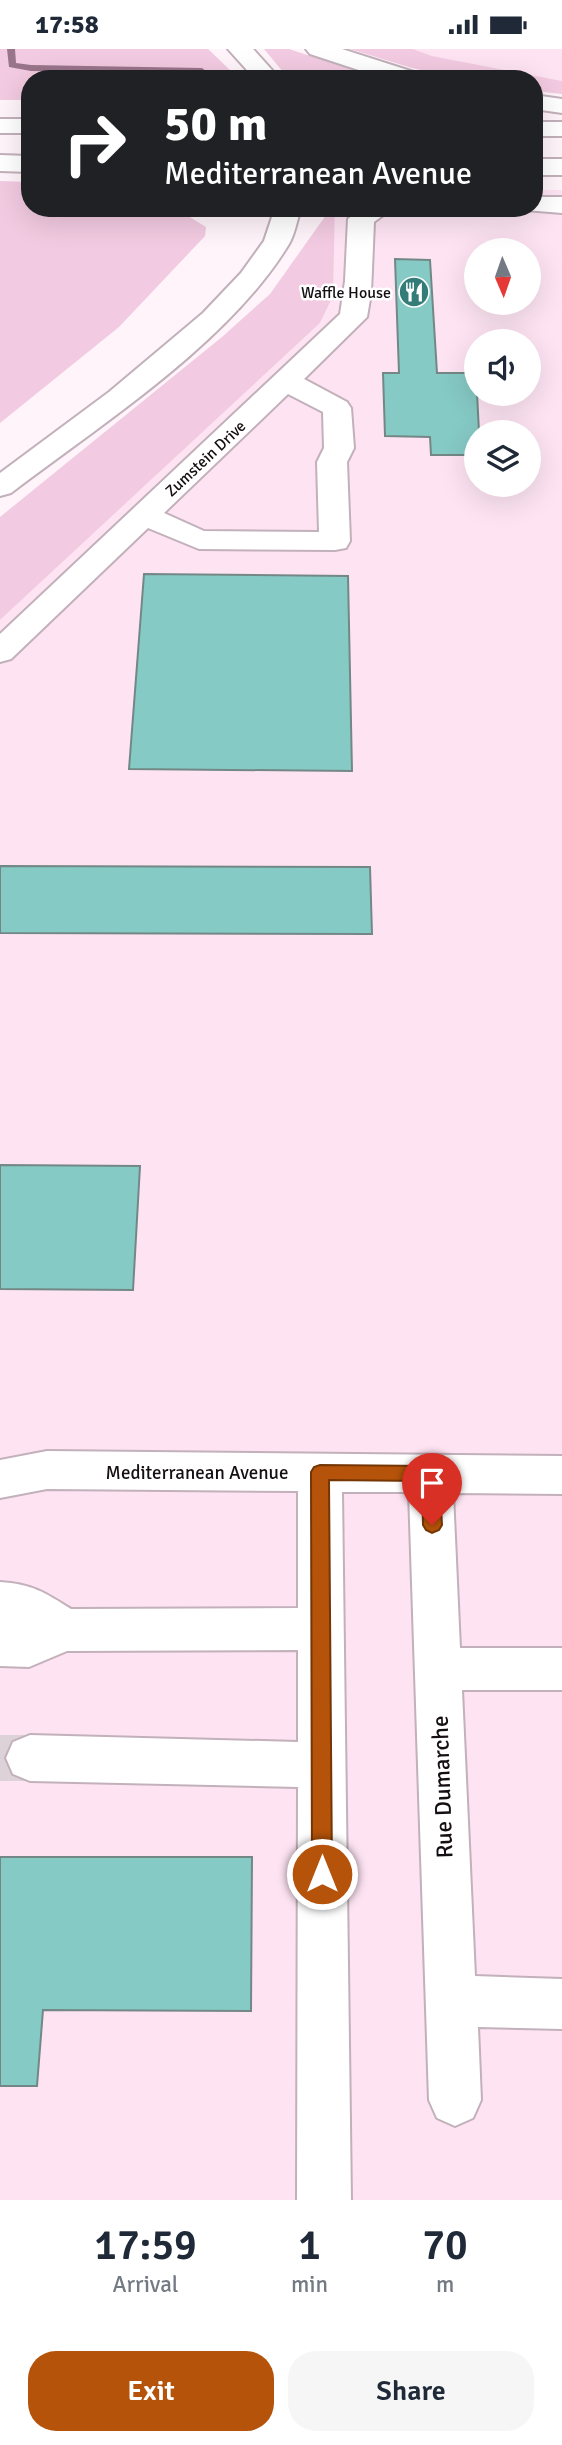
<!DOCTYPE html>
<html lang="en">
<head>
<meta charset="utf-8">
<style>
	:root { --surface:#fff; --page:#f6f6f7; --text:#1f2937; --muted:#747a83; --accent:#b45309 }
	body { margin:0; font-family:Signika,sans-serif; background:var(--page); color:var(--text); height:100vh; display:flex; flex-direction:column; font-size:26px; white-space:nowrap }
	* { box-sizing:border-box; margin:0 }
	p { font-size:23px; color:var(--muted) }
	.icon { flex:none; width:38px; height:38px; fill:none; stroke:currentColor; stroke-width:2; stroke-linecap:round; stroke-linejoin:round }
	.map { position:relative; height:2151px; overflow:hidden }
	.sheet { display:flex; flex-direction:column; background:var(--surface); flex:1 }
	.sheet>* { flex:none }
	.top-card { position:absolute; left:21px; top:21px; width:522px; height:147px; border-radius:28px; box-shadow:0 7px 28px #0002; background:#202124; color:#fff; overflow:hidden }
	.needle { width:46px; rotate:178deg }
	.fabs { position:absolute; left:464px; top:189px; display:grid; gap:14px }
	.fabs a { display:grid; place-items:center; width:77px; height:77px; border-radius:50%; background:var(--surface); box-shadow:0 7px 28px #0002; font-size:35px }
	.pin { position:absolute; display:grid; place-items:center; width:60px; height:60px; color:#fff; margin:-72px -30px; border-radius:50% 50% 50% 0; rotate:-45deg; box-shadow:0 0 7px #0007 }
	.pin .icon { rotate:45deg }
	.me { position:absolute; width:77px; margin:-38px; rotate:0deg; stroke-linejoin:round; filter:drop-shadow(0 0 5px #0008) }
	.turn { display:flex; align-items:center; gap:24px; height:147px; padding:0 28px; font-size:32px }
	.turn .icon { width:91px; height:91px; stroke-width:2.5 }
	.turn b { display:block; font-size:49px; line-height:60px }
	.eta { display:flex; justify-content:space-evenly; align-items:center; height:119px; text-align:center }
	.eta b { font-size:42px; font-weight:600; line-height:49px }
	.primary-button { display:flex; gap:14px; margin-top:auto; padding:14px 28px }
	.primary-button a { flex:1; height:80px; border-radius:28px; background:var(--accent); color:#fff; font-size:28px; font-weight:600; line-height:80px; text-align:center }
	.primary-button a+a { background:var(--page); color:var(--text) }
	.status { display:flex; justify-content:space-between; align-items:center; height:49px; padding:0 35px; background:var(--surface); direction:ltr }
	.status svg { height:19px; fill:currentColor }
	.map>svg:first-child { display:block }
</style>
</head>
<body>
<div class="status"><b>17:58</b><svg viewBox="0 0 49 12"><path d="M0 12V9h3v3zM5 12V6h3v6zM10 12V3h3v9zM15 12V0h3v12zM26 1h20v11H26zM47 4h2v5h-2z"/></svg></div>
<div class="map">
<svg width="562" height="2151" viewBox="0 0 562 2151">
	<rect width="100%" height="100%" fill="#fff4fa"/>
	<g fill="#fee4f3" fill-rule="evenodd">
		<path d="M413 0H562V32L431 7Z"/>
		<path d="M534 141H562V2151H0V571L320 274 333 247 335 159H534ZM476 201H528V254H476ZM476 292H528V345H476ZM476 383H528V436H476Z"/>
	</g>
	<g fill="#f2cae1">
		<path d="M0 0H208L232 23 231 30H30V51H0Z"/>
		<path d="M264 0H289L380 30H289Z"/>
		<path d="M350 0H413L432 7 562 32V45L534 42V30H462L412 19Z"/>
		<path d="M0 132 30 133V159H175L206 178 205 187 119 278 0 374Z"/>
		<path d="M331 159H335L333 247 320 274 0 571V468L222 288 270 245Z"/>
	</g>
	<g fill="none" stroke-linecap="round" stroke-linejoin="round">
		<path fill="#99758b" fill-rule="evenodd" d="M7 0H15L16 14 31 16 202 19 206 22 202 25 31 22 9 18Z"/>
	</g>
	<g fill="#86cac5" stroke="#738886" stroke-width="2">
		<path d="M395 210 430 211 437 324H476L479 383H476V406H431L430 388 385 387 383 324H399Z"/>
		<path d="M144 525 348 527 352 722 129 720Z"/>
		<path d="M0 817 370 818 372 885 0 884Z"/>
		<path d="M0 1116 140 1117 133 1241 0 1240Z"/>
		<path d="M0 1808H252L251 1962 43 1961 37 2037H0Z"/>
	</g>
	<g fill="none" stroke-linecap="round" stroke-linejoin="round">
		<path stroke="#dcd2d7" stroke-width="46" stroke-dasharray="46 24" stroke-linecap="butt" d="M0 1709H30"/>
		<g stroke="#c2b0ba" stroke-width="4">
			<g id="minor">
				<path d="M534 148H562V164L525 161 523 159H534Z"/>
				<path d="M361 159H393L374 173 371 244 367 268 304 330 347 353 351 359 354 399 347 413 350 492 346 499 335 501 199 500 148 479 11 610 0 613V585L340 265 345 232 348 170ZM288 345 323 363 324 399 317 413 319 483 204 482 164 464Z"/>
				<path d="M47 1402 562 1407V1445L453 1444 460 1599H562V1641H462L475 1927 562 1930V1980L478 1978 481 2051 473 2069 455 2077 437 2069 429 2051 409 1443H342L351 2151H297L298 1738 30 1732 13 1725 6 1709 13 1693 30 1686 298 1693V1601L67 1602 29 1618 0 1617V1575L17 1576 0 1575V1533C32 1535 44 1543 71 1560L298 1559V1442L47 1440 0 1449V1411Z"/>
			</g>
		</g>
		<g stroke="#c2b0ba" stroke-width="4">
			<g id="major">
				<rect x="0" y="70" width="30" height="14"/>
				<rect x="534" y="73" width="28" height="14"/>
				<path d="M0 106 30 107V123L0 122Z"/>
				<rect x="534" y="110" width="28" height="16"/>
			</g>
		</g>
		<g stroke="#c2b0ba" stroke-width="4">
			<g id="highway">
				<path d="M228 0H253L280 30H255Z"/>
				<path d="M306 0H342L420 25 423 30H386L310 5Z"/>
				<path d="M534 46 562 50V64L534 60Z"/>
				<path d="M275 159H301C297 171 295 185 289 195 229 294 103 374 11 444L0 447V424L109 343 203 264 241 224 264 192Z"/>
			</g>
		</g>
		<use href="#minor" fill="#fff" fill-rule="evenodd"/>
		<use href="#major" fill="#fff" fill-rule="evenodd"/>
		<use href="#highway" fill="#fff" fill-rule="evenodd"/>
	</g>
	<path fill="#b45309" stroke="#753606" stroke-width="2" d="M320 1416 430 1417 437 1419 439 1424 442 1476 439 1481 432 1484 426 1481 423 1476 422 1432 329 1431 332 1825 329 1832 322 1835 315 1832 312 1825 311 1423 314 1418Z"/>
	<defs>
		<g id="restaurant-disc" transform="scale(1.575)"><circle r="9.5" fill="#347c78" stroke="#fff"/><path d="M-5-6h1v4h1v-4h1v4h1v-4h1v5L-1.5 .5V6h-2V.5L-5-1ZM5-6V6H3V1.5H1.5Q1.5-4 5-6Z" fill="#fff"/></g>
	</defs>
	<g fill-rule="evenodd">
		<use href="#restaurant-disc" x="414" y="243"/>
	</g>
	<g text-anchor="middle" stroke-width="5" stroke-linejoin="round" paint-order="stroke">
		<g font-size="16" fill="#150f13" stroke="#fff" text-anchor="end">
			<text x="391" y="249">Waffle House</text>
		</g>
		<g font-size="16" fill="#150f13" stroke="#fff">
			<text transform="translate(205 409) rotate(-43)" y="6">Zumstein Drive</text>
		</g>
		<g font-size="19" fill="#150f13" stroke="#fff">
			<text x="197" y="1430">Mediterranean Avenue</text>
		</g>
		<g font-size="23" fill="#150f13" stroke="#fff">
			<text transform="translate(442 1738) rotate(-92)" y="8">Rue Dumarche</text>
		</g>
	</g>
</svg>
<div class="fabs">
<a><svg class="needle" viewBox="-14 -14 28 28"><path d="M0-13l5 13h-10z" fill="#e53935"/><path d="M0 13l5-13h-10z" fill="#747a83"/></svg></a>
<a><svg class="icon" aria-label="sound" viewBox="0 0 24 24"><path d="M4 9h4l5-4v14l-5-4H4zM17 9q2 3 0 6"/></svg></a>
<a><svg class="icon" aria-label="layers" viewBox="0 0 24 24"><path d="M12 4l9 5-9 5-9-5zM3 14l9 5 9-5"/></svg></a>
</div>
<div class="pin" style="left:432px;top:1476px;background:#d93025"><svg class="icon" aria-label="arrive" viewBox="0 0 24 24"><path d="M6 21V4h12l-3 4 3 4H6"/></svg></div>
<svg class="me" style="left:322px;top:1825px" viewBox="-20 -20 40 40"><circle r="17" fill="#b45309" stroke="#fff" stroke-width="3"/><path d="M0-11L8 9 0 5-8 9z" fill="#fff"/></svg>
<div class="top-card">
<div class="turn"><svg class="icon" aria-label="right" viewBox="0 0 24 24"><path d="M7 20v-9h11M14 6l5 5-5 5"/></svg><div><b>50 m</b>Mediterranean Avenue</div></div>
</div>
</div>
<section class="sheet">
<div class="eta">
<div><b>17:59</b><p>Arrival</p></div>
<div><b>1</b><p>min</p></div>
<div><b>70</b><p>m</p></div>
</div>
<div class="primary-button"><a>Exit</a><a>Share</a></div>
</section>
</body>
</html>
